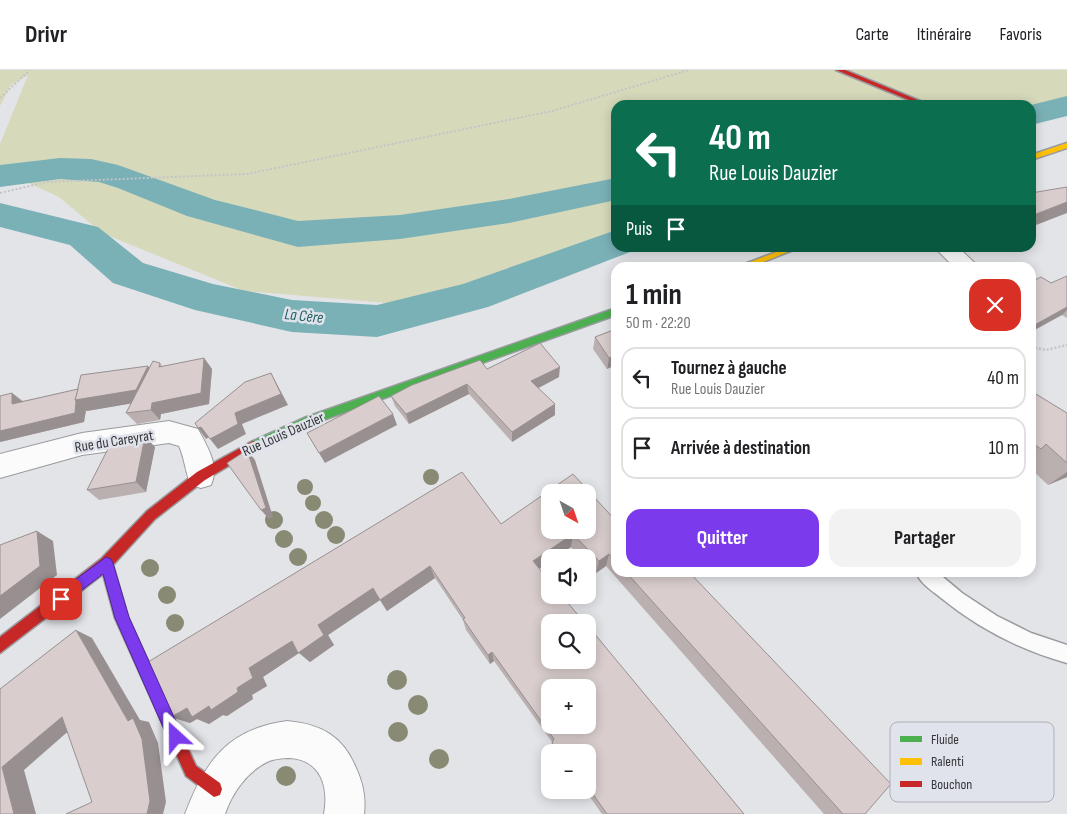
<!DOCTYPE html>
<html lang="fr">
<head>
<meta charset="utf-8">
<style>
	:root { --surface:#fff; --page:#f2f2f2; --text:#202124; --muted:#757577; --line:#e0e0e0; --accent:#7c3aed }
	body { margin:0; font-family:"Sofia Sans Condensed",sans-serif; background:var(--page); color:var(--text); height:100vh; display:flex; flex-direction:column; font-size:19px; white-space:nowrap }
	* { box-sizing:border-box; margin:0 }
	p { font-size:16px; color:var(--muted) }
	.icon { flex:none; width:28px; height:28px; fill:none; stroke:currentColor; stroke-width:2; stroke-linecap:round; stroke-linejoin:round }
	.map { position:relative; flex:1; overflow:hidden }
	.drawer { position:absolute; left:611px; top:192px; width:425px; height:315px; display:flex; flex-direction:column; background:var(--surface); border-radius:15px; box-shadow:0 2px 12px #0003 }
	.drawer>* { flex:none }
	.banner { position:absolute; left:611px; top:30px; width:425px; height:152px; border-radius:15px; box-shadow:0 2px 12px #0003; background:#0b6e4f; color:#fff; overflow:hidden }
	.needle { width:32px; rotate:140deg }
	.fabs { position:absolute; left:541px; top:414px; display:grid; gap:10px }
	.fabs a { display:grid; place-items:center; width:55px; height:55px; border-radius:10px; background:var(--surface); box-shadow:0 2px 12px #0003; font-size:25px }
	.pin { position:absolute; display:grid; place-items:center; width:42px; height:42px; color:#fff; margin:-21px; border-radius:10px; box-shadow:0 2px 8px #0006 }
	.me { position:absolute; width:55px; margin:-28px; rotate:336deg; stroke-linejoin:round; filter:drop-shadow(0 0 4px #0008) }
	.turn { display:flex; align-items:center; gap:18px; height:105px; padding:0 15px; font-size:22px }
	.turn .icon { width:65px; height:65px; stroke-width:2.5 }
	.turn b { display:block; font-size:35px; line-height:42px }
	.then { display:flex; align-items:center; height:48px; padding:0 15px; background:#0003; gap:10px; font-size:19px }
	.round { display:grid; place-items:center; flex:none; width:52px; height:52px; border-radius:15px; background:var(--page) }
	.headline { display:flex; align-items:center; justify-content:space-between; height:85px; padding:0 15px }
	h1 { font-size:30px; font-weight:700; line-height:38px }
	.primary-button { display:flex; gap:10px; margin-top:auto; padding:10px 15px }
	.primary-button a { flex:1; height:58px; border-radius:15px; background:var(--accent); color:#fff; font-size:20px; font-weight:700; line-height:58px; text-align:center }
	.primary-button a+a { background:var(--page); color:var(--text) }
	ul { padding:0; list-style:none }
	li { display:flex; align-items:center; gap:15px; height:62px; margin:0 10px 8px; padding:0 5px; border:2px solid var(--line); border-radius:15px }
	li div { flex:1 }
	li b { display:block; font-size:19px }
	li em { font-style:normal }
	header { display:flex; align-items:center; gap:30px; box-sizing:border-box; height:70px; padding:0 25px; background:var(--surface); border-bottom:1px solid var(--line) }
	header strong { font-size:24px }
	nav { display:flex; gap:28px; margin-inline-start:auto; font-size:18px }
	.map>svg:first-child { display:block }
</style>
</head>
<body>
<header>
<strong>Drivr</strong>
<nav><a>Carte</a><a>Itinéraire</a><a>Favoris</a></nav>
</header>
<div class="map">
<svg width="1067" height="744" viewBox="0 0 1067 744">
	<rect width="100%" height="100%" fill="#e3e4e8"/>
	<path fill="#d7d9bb" d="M0 0H1067V33L1031 43V35H616V169L411 235 244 221 102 163 59 127 0 100V74L28 5 11 15 0 36Z"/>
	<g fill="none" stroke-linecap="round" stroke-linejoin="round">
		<g fill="#7ab1b7" fill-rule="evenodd">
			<path d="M1067 26V46L1031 55V35Z"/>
			<path d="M60 88 91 89 118 95 215 130 298 151 400 145 509 129 616 108V130L509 153 400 169 298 177 187 146 118 118 99 112 60 109 0 117V95Z"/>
			<path d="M0 133 98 157 143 193 213 214 292 230 377 235 463 214 616 160V178H633L630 182 488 237 377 267 292 262 195 240 113 213 70 175 0 157Z"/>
		</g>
		<g stroke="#999b9e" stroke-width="3">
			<path id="lane" d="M916 502H937L962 523 997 546 1031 563 1067 575V593C1020 580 978 558 940 527 931 520 920 513 916 502Z"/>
		</g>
		<g stroke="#999b9e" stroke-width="2">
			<g id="street">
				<path d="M935 178H959L980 198H955Z"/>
				<path d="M169 351 198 359C207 376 220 396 211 415L201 418 191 415C185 402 185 389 179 376L169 373 82 385 0 408V384L82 363Z"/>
				<path d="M287 651C321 654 343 666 356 698 363 713 366 728 364 744H324C329 717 321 690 290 688 283 688 273 689 267 692 247 702 232 723 225 744H185C205 691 228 659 287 651Z"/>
			</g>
		</g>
		<g stroke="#999b9e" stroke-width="3">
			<path id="fast" d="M616 238V245L312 354 257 379H249L247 376 249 373 304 348Z"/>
		</g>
		<g stroke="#999b9e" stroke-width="3">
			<g id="slow">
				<path d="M1067 73V78L1031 90V85Z"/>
				<path d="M787 178H798L748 198H734Z"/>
			</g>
		</g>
		<g stroke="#999b9e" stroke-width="3">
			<g id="jam">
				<path d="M836 0H845L930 35H921Z"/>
				<path d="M253 371 257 373 259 376 257 379 205 410 155 449 113 495 128 547 196 696 220 713 222 719 220 725 214 727 186 706 115 548 103 504 0 583V567L101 489 147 441 197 402Z"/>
			</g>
		</g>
		<g stroke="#c4c4c6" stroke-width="2" stroke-dasharray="2 2" stroke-linecap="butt">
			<path d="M0 28 30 0"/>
			<path d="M0 123 47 112 247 104 552 41 689 0"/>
		</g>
		<path stroke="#c4c4c6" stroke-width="2.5" stroke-dasharray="2 2" stroke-linecap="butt" d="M1031 277 1046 280 1067 275"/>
		<use href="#lane" fill="#fbfbfc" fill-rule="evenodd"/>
		<use href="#street" fill="#fbfbfc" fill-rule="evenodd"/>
		<use href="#fast" fill="#4caf50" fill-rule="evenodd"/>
		<use href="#slow" fill="#ffc107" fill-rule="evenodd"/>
		<use href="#jam" fill="#c62828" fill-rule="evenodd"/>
	</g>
	<g fill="#898a73">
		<circle cx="431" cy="407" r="8"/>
		<circle cx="305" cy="417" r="8"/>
		<circle cx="313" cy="433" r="8"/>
		<circle cx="274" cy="450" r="9"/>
		<circle cx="324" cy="450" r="9"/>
		<circle cx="336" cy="465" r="9"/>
		<circle cx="284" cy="469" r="9"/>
		<circle cx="298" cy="487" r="9"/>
		<circle cx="150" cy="498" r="9"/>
		<circle cx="167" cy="525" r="9"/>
		<circle cx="175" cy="553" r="9"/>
		<circle cx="397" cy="610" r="10"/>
		<circle cx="418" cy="635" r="10"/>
		<circle cx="398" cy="662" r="10"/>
		<circle cx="439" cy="689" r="10"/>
		<circle cx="286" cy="706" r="10"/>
	</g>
	<g fill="#bbb0b0">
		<path d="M976 178H991L981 181Z"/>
		<path d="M1067 206V248L1062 245 1051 213Z"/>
		<path d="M616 259 607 299 593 279 595 267Z"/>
		<path d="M204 288 212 299 209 334 161 344 160 350 137 354 126 343 132 333 87 341 86 340 84 352 0 372 12 323 23 331 78 319 150 298 160 293 163 297Z"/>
		<path d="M487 299 559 307 538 318 555 345 512 372 469 324 409 354 395 336 391 326Z"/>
		<path d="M1031 321 1067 343V407L1048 415 1031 399Z"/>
		<path d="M155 377 146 422 99 430 87 420Z"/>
		<path d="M616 451V502H689L865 744H824L606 496 596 503 588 494V488H581L571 477 550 488V491L539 499 744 744H602L585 720H588V682H554L551 678 552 672 494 591 490 594 466 560 463 550 435 508 387 541 380 530 328 565 334 575 310 592 299 583 263 607 267 616 252 625 253 629 227 646 223 645 209 654 197 649 190 653 171 647 501 454Z"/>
	</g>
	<g fill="#989090">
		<path d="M1067 132V143L1031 157V146Z"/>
		<path d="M984 178H991L981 181Z"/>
		<path d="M1067 237V240L1062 245 1031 262V257Z"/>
		<path d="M616 285V295L607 299 609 288Z"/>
		<path d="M204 288 212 299 209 334 161 344 160 350 151 340 152 333Z"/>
		<path d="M148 296 157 307 146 331 87 341 86 340 84 352 0 372V361L75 330Z"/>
		<path d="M560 297 559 307 531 322V311Z"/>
		<path d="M271 303 288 335 242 354 246 364 218 379 210 369Z"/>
		<path d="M467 314 469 324 409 354 406 344Z"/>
		<path d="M12 323 23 332 12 334Z"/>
		<path d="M555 334V345L512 372V362Z"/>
		<path d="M393 344 397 355 325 393 319 383Z"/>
		<path d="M201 357 209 367 206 369 198 358Z"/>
		<path d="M145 366 155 377 146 422 136 412Z"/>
		<path d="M247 380 255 390 273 447 269 449 261 440Z"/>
		<path d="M1067 402V407L1048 415Z"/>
		<path d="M37 461 53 471 57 505 0 549V526Z"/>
		<path d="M573 464 571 477 555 488H550V491L533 503V491Z"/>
		<path d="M609 484 606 496 596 503 599 491Z"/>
		<path d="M430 496 435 508 387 541 380 530Z"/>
		<path d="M373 518 380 530 328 565 334 575 310 592 299 583 263 607 267 616 252 625 253 629 227 646 223 645 209 654 197 649 190 653 171 647 187 638 209 636 237 618 249 598Z"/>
		<path d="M76 560 92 568 140 650 149 652 158 673 166 732 163 744H147L128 651Z"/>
		<path d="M492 582 494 591 490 594 488 585Z"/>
		<path d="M62 647 80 651 24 700 36 744H14L2 697Z"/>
	</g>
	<g fill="#d9cdcd" stroke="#989090" fill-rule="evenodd">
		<path d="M1067 117V132L1031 146V123Z"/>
		<path d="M1067 206V237L1031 257V212L1041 207 1051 213Z"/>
		<path d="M616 259V285L609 288 595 267Z"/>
		<path d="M540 273 560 297 531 311 555 334 512 362 467 314 406 344 391 326 412 315 480 290 487 299Z"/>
		<path d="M204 288 201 323 152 333 151 340 126 343 153 291 160 293 159 297Z"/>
		<path d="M148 296 136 320 75 330 81 305Z"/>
		<path d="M271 303 281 324 235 343 238 354 210 369 201 357 198 358 195 353 245 312Z"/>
		<path d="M78 319 75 330 76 331 75 343 0 361V326L12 323V334Z"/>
		<path d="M1031 321 1067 343V393L1046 374 1041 379 1031 372Z"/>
		<path d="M379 326 393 344 319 383 307 363Z"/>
		<path d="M145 366 136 412 87 420 112 371Z"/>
		<path d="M247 380 266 438 261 440 227 393Z"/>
		<path d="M462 402 501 454 573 404 616 451V492L609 484 599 491 573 464 533 491 550 511V525H561L584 552H550V590H588V556L744 744H607L588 717V682H559L552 673 554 669 492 582 488 585 463 549 465 548 430 496 380 530 373 518 318 555 324 565 298 583 292 571 249 598 253 608 237 618 238 622 211 640 209 636 192 647 187 638 171 647 148 592ZM550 422H588V460H550ZM550 618H588V655H550Z"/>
		<path d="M37 461 40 496 0 526V475Z"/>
		<path d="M626 502H689L891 714 865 744H843Z"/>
		<path d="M76 560 128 651 133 648 142 669 150 731 147 744H66L92 732 62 647 2 697 14 744H0V619Z"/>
	</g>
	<path fill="#7c3aed" stroke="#51269a" d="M106 487 111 489 113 493 129 547 183 667 181 673 176 675 170 673 115 548 103 504 65 533 61 535 56 533 54 529 56 524Z"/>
	<g text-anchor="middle" stroke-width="5" stroke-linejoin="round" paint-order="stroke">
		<g font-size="15" fill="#36373a" stroke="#e0e3eb">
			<text transform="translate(283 364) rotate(-24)" y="5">Rue Louis Dauzier</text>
			<text transform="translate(114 371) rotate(-9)" y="5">Rue du Careyrat</text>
		</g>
		<g font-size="16" font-style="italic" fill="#1d5e63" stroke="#e0e3eb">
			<text transform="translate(304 245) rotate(6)" y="6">La Cère</text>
		</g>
	</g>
	<rect x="890" y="652" width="164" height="80" rx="8" fill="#e0e3eb" stroke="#adafb6" stroke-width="1"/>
	<rect x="900" y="666" width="22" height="6" fill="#4caf50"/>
	<rect x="900" y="688" width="22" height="7" fill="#ffc107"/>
	<rect x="900" y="711" width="22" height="6" fill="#c62828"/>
	<g font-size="14" fill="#36373a">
		<text x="931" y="674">Fluide</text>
		<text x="931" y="696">Ralenti</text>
		<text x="931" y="719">Bouchon</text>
	</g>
</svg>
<div class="fabs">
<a><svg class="needle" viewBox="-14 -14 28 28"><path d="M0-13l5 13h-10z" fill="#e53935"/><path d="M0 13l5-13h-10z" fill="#757577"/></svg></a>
<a><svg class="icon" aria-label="sound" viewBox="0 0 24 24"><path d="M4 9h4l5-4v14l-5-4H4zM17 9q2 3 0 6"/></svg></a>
<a><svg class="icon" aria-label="search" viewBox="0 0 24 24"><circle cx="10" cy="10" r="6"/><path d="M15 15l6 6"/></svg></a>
<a>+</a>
<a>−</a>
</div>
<div class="pin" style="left:61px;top:529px;background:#d93025"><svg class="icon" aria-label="arrive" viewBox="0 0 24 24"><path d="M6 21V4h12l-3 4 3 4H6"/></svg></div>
<svg class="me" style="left:176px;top:667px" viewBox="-20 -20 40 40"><path d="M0-17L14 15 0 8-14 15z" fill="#7c3aed" stroke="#fff" stroke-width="4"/></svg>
<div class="banner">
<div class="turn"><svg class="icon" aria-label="left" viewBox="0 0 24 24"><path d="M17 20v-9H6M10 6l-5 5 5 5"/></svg><div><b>40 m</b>Rue Louis Dauzier</div></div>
<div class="then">Puis<svg class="icon" aria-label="arrive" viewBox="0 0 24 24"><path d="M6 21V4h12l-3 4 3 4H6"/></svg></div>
</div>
<section class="drawer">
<div class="headline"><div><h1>1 min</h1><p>50 m · 22:20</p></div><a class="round" style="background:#d93025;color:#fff"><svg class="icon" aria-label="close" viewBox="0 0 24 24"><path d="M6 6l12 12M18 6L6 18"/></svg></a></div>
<ul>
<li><svg class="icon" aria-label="left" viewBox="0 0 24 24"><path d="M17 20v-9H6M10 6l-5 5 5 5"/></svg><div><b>Tournez à gauche</b><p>Rue Louis Dauzier</p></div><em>40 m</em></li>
<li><svg class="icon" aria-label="arrive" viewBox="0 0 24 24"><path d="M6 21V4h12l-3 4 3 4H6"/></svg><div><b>Arrivée à destination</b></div><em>10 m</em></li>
</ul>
<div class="primary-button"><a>Quitter</a><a>Partager</a></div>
</section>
</div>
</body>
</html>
